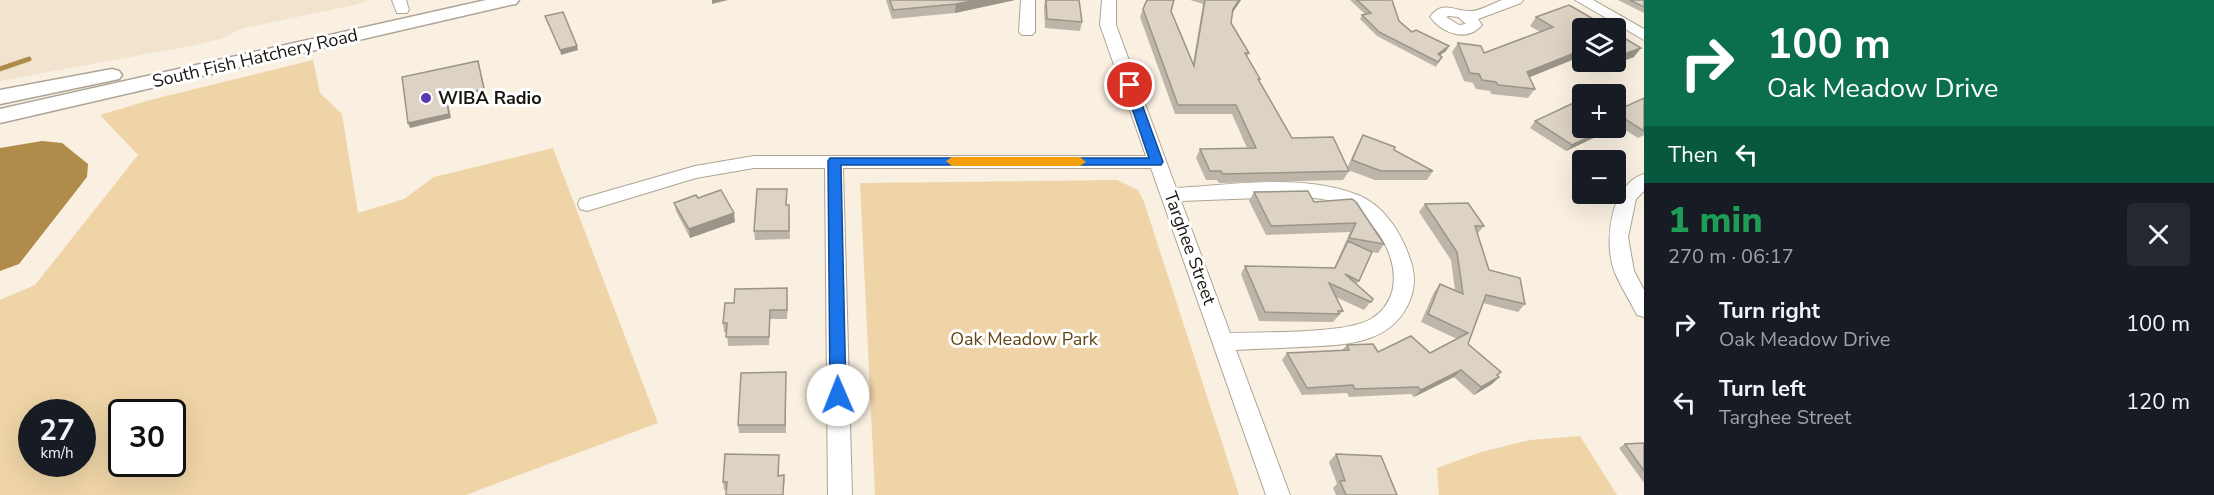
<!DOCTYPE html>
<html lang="en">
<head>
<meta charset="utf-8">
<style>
	:root { --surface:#171b24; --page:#242831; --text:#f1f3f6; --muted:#9ea1a6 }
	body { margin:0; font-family:"Nunito Sans",sans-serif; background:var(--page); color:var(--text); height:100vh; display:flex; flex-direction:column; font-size:22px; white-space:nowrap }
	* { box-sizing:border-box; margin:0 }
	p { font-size:20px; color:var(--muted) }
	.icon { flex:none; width:33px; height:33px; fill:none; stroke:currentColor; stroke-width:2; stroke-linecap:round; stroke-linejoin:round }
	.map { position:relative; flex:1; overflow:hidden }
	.side { display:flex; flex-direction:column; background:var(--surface); width:570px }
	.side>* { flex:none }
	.banner { background:#0b6e4f; color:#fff; overflow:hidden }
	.buttons { position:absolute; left:1572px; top:18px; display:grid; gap:12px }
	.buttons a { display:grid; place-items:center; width:54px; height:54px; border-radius:6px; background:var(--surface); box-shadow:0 6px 24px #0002; font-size:30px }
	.speed { position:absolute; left:18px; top:399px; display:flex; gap:12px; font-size:30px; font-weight:700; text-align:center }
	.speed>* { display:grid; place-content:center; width:78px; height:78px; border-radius:50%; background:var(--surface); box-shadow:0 6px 24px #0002; line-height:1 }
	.speed small { font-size:15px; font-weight:400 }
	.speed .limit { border:3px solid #111; border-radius:9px; background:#fff; color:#111 }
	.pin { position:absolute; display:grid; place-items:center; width:51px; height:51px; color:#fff; margin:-26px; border:3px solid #fff; border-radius:50%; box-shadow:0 2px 6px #0007 }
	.me { position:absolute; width:66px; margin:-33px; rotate:359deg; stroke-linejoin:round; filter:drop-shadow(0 0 4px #0008) }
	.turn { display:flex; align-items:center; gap:21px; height:126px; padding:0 24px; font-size:27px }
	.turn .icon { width:78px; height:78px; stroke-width:2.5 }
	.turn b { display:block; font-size:42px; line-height:51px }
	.then { display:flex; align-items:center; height:57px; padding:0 24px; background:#0003; gap:12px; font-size:22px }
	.round { display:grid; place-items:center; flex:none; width:63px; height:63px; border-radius:6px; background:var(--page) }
	.overview { display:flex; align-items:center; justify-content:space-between; height:102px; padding:0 24px }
	h1 { font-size:36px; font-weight:800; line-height:45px; color:#1e9e55 }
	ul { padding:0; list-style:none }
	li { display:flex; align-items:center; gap:18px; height:78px; padding:0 24px }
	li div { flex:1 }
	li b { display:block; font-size:22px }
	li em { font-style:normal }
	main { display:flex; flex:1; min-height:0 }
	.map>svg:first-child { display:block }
</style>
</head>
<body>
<main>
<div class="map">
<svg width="1644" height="495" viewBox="0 0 1644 495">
	<rect width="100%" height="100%" fill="#f9f0e1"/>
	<path fill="#f1e3ce" d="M0 0H367L359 4 244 28 220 39 195 45 0 81Z"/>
	<g fill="#efd4a7" fill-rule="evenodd">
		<path d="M313 60 320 93 342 114 358 213 404 199 434 177 553 148 658 423 466 495H0V300L35 285 138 155 100 115 150 100ZM32 412H82V464H32ZM122 412H172V464H122Z"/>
		<path d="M1117 180 1138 190 1144 202 1239 495H875L860 183Z"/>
		<path d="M1580 436 1617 495H1439L1437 468 1481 452 1530 440Z"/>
	</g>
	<path fill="#b08c4b" d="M42 141 62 143 88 164 87 177 19 264 0 271V148Z"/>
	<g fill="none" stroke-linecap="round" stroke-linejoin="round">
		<path stroke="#b08c4b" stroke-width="5" d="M0 69 29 59"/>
		<g stroke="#ada496" stroke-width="2">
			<g id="minor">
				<path d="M392 0H406L409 10 407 13H397Z"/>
				<path d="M1021 0H1035V32L1032 35H1022L1019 32Z"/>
				<path d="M1102 0H1116V25L1176 188C1234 185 1302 173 1358 195 1383 205 1400 231 1409 256 1415 271 1416 285 1410 300 1392 346 1341 345 1300 347 1279 348 1258 349 1236 350L1290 495H1266L1151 168H843L852 495H828L825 168H754L696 178 587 211 580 209 578 204 580 199 695 166 754 156H1146L1100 25ZM1282 197C1302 197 1326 197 1345 205 1386 222 1417 291 1371 319 1346 334 1262 332 1230 333L1181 201Z"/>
				<path d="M1502 0H1523L1521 3 1478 19 1482 25C1467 43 1442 33 1430 17 1442 0 1454 11 1470 11 1479 12 1493 3 1502 0ZM1449 16 1458 17 1466 24 1459 25 1446 17Z"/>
				<path d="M1575 0H1593L1644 29V40Z"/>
				<path d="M1644 174V191L1636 199 1628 237 1634 271 1644 290V317L1637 315C1630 301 1621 287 1615 273 1603 244 1610 184 1644 174Z"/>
			</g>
		</g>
		<g stroke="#ada496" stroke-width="3">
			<g id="major">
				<path d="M486 0H519L516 4 510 5 0 123V109Z"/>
				<path d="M112 69 119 71 122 75 119 79 0 104V90Z"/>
			</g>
		</g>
		<use href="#minor" fill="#fff" fill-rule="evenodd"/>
		<use href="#major" fill="#fff" fill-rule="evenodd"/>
	</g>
	<g fill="#bdb5a9">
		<path d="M886 0H1015L955 13 892 19Z"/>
		<path d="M1045 0H1079L1082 22 1080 31 1045 28 1044 7Z"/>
		<path d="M1190 0H1241L1232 13 1231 23 1249 53 1247 57 1260 79 1259 82 1292 138 1347 168 1358 144 1363 135 1433 171 1427 180H1375L1348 170 1349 171 1343 180 1219 183 1217 180H1206L1196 158 1200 149 1247 148 1232 114H1175L1140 17 1143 9 1171 11 1193 63 1203 4Z"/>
		<path d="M1350 0H1392L1399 21 1412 32 1449 46 1446 51 1440 55 1442 57 1436 67 1377 36 1360 19 1362 15 1365 14Z"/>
		<path d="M1618 0H1644V13Z"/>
		<path d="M1569 5 1582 56 1529 77 1535 89 1528 98 1491 94 1490 91 1476 89 1473 83 1464 81 1452 52 1458 43 1484 53 1540 32 1530 26 1536 17Z"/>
		<path d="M1616 33 1634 57 1614 64 1610 62H1616Z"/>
		<path d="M1644 98V135L1638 138 1619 126 1566 151 1530 128 1535 121 1627 106Z"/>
		<path d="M1254 192 1314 202 1352 199 1384 244 1378 253 1372 252 1359 281 1356 284 1373 299 1364 310 1336 297 1343 311 1333 322 1259 321 1241 274 1245 266 1334 268 1350 232 1266 235 1249 201Z"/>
		<path d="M698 198 735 222 690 238 676 211 674 203Z"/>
		<path d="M1425 204 1484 226 1477 234 1489 270 1525 304 1518 312 1483 303 1468 344 1501 372 1498 375 1499 377 1492 384 1474 395 1454 377 1414 397 1411 394 1349 397 1347 393 1302 395 1282 360 1287 353 1342 350 1347 345 1378 352 1430 353 1457 339 1421 322 1434 292 1440 284 1455 290 1451 260 1419 212Z"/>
		<path d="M787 205H789L790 239 755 240 754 231Z"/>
		<path d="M788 297 787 319H770L769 345 728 346 727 332H724L723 323 734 303Z"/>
		<path d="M786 372V433H739L738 425Z"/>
		<path d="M1644 443V483L1619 448 1625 444Z"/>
		<path d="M1336 454 1397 495H1336L1333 488 1337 484 1329 462Z"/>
		<path d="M779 455V476L784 475 785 483 724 490 723 482Z"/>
	</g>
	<g fill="#9a9489">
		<path d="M712 0H728L712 4Z"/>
		<path d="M976 0H1015L955 13 956 4Z"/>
		<path d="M1239 0H1241L1229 18 1233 9Z"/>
		<path d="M577 46 578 50 561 55 560 50Z"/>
		<path d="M1449 46 1446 51 1435 59 1438 54Z"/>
		<path d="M1641 48 1634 57 1614 64 1621 55Z"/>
		<path d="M1582 50V56L1520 81 1527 72Z"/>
		<path d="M478 61 486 94 448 103 451 118 410 128 408 123Z"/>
		<path d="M1625 119 1619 126 1566 151 1572 145 1608 128H1616V124Z"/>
		<path d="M734 213 735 222 690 238 689 229Z"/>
		<path d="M1461 370 1454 377 1414 397 1421 390Z"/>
		<path d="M1499 377 1492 384 1474 395 1481 387Z"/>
	</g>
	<g fill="#dcd3c4" stroke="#9a9489" stroke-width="1.5">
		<path d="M890 0H976L956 4 893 10Z"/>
		<path d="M1046 0H1079L1082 22 1047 19Z"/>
		<path d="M1147 0H1174L1171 11 1194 66 1205 0H1239L1233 9 1231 23 1249 53H1245L1260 79H1258L1292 138 1333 137 1349 171 1223 174 1221 171H1210L1200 149 1256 148 1236 105H1178L1143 9Z"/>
		<path d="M1357 0H1392L1399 21 1412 32 1416 30 1449 46 1438 54 1442 57 1438 62 1379 32 1362 15 1371 13Z"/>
		<path d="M1630 0H1644V7Z"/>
		<path d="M1569 5 1609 28H1582V50L1527 72 1535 89 1498 85 1496 82 1482 80 1479 74 1470 73 1458 43 1481 46 1484 53 1553 27 1536 17Z"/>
		<path d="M563 12 577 46 560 50 545 16Z"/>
		<path d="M1616 33 1641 48 1621 55 1616 52Z"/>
		<path d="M478 61 484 89 446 98 449 114 408 123 402 77Z"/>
		<path d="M1601 91 1607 94H1593Z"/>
		<path d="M1644 98V131L1625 119 1616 124V100L1627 106Z"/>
		<path d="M1582 99V128H1608L1572 145 1535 121Z"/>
		<path d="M1363 135 1395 147 1394 150 1433 171H1381L1352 160Z"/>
		<path d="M757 189H787L786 205H789V231H754Z"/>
		<path d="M721 190 734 213 689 229 674 203 696 195 698 198Z"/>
		<path d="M1308 191 1314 202 1352 199 1356 202 1384 244 1349 238 1356 223 1271 226 1254 192Z"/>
		<path d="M1468 203 1484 226H1475L1489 270 1520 278 1525 304 1486 295 1468 344 1501 372 1497 375 1499 377 1481 387 1461 370 1421 390 1418 387 1355 389 1353 385 1307 388 1287 353 1349 350 1347 345 1373 344 1378 352 1411 336 1430 353 1468 333 1428 314 1440 284 1463 294 1457 252 1425 204Z"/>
		<path d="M1348 241 1372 252 1359 281 1345 274 1373 299 1371 302 1329 283 1343 311H1338L1339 314 1265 312 1245 266 1335 268Z"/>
		<path d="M787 288V310H770L769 337H726L727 323H723L725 303H734L735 289Z"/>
		<path d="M786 372 785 425H738L741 373Z"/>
		<path d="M1644 443V471L1625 444Z"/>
		<path d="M725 454 779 455 778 476 784 475 783 495H726L727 482H723Z"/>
		<path d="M1336 454 1381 456 1397 495H1346L1340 481H1345Z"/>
	</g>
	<path fill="#1a73e8" stroke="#114b97" stroke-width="1.5" d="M1130 81 1135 85 1163 162 1161 165H841L846 395 844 400 838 402 833 400 830 395 828 161 830 158H1149L1124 85Z"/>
	<path fill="#f59e0b" d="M952 157H1080L1086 162 1080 166H952L946 161Z"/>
	<circle fill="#5938b0" stroke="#fff" stroke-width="2" cx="426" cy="98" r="6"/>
	<g text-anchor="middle" stroke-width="6" stroke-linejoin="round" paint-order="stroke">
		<g font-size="18" fill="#191610" stroke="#fff">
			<text transform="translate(255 58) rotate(-13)" y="6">South Fish Hatchery Road</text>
			<text transform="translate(1190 248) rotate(70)" y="6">Targhee Street</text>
		</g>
		<g font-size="18" font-weight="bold" fill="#191610" stroke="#fff" text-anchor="start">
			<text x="438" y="104">WIBA Radio</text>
		</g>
		<g font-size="18" fill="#614714" stroke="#fff">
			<text x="1024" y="345">Oak Meadow Park</text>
		</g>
	</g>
</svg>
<div class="buttons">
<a><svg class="icon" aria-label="layers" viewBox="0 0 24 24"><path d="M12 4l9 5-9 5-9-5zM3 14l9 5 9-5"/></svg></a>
<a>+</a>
<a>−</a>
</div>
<div class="speed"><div>27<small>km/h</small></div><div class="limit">30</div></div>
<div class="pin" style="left:1130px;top:85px;background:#d93025"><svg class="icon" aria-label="arrive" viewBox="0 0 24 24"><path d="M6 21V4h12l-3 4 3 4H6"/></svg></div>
<svg class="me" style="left:838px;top:395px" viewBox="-20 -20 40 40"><circle r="19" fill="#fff"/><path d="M0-13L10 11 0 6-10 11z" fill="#1a73e8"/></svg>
</div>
<section class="side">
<div class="banner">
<div class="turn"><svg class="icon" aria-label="right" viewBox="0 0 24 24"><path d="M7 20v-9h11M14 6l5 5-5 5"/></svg><div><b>100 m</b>Oak Meadow Drive</div></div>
<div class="then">Then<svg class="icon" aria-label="left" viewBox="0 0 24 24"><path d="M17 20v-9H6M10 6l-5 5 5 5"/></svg></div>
</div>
<div class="overview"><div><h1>1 min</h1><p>270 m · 06:17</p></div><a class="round"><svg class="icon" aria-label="close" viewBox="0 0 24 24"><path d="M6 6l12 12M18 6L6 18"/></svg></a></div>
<ul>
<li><svg class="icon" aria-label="right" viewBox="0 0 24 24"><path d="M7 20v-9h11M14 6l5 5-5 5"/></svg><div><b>Turn right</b><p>Oak Meadow Drive</p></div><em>100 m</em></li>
<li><svg class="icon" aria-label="left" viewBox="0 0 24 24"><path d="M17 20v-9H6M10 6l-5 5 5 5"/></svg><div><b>Turn left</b><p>Targhee Street</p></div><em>120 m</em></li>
</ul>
</section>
</main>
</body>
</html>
